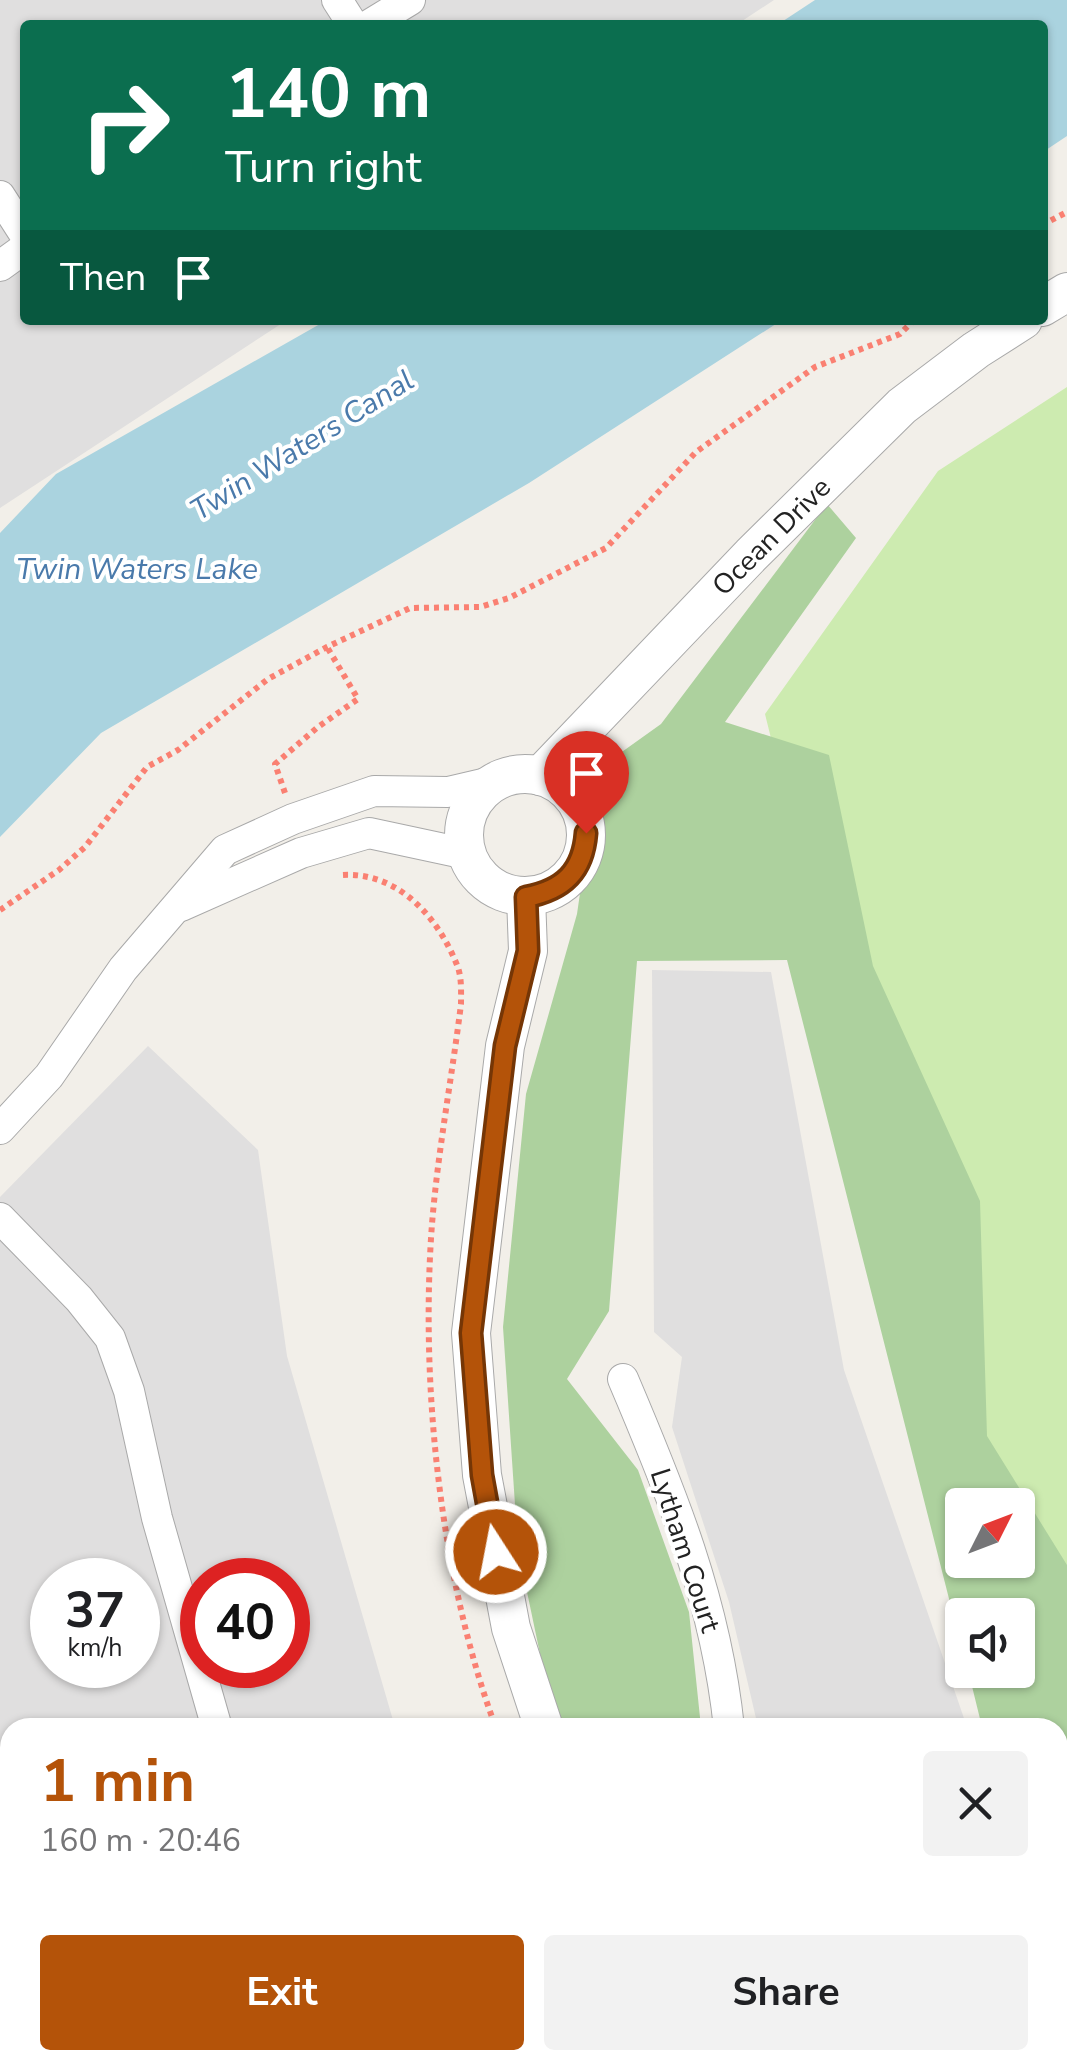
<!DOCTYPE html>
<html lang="en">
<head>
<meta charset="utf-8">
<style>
	:root { --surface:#fff; --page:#f2f2f2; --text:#202124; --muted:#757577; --accent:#b45309 }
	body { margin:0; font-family:"Nunito Sans",sans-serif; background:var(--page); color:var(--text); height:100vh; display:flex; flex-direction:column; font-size:38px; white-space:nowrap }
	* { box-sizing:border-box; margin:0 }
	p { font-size:32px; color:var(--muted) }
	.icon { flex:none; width:55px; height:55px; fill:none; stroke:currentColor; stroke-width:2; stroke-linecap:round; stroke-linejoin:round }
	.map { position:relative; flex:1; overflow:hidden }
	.panel { position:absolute; left:0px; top:1718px; width:1068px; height:352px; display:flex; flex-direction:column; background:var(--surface); border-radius:30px 30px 0 0; box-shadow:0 2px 8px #0004 }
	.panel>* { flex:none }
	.banner { position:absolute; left:20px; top:20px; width:1028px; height:305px; border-radius:10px; box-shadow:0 2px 8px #0004; background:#0b6e4f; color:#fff; overflow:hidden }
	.needle { width:65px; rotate:48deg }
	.tools { position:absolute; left:945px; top:1488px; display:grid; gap:20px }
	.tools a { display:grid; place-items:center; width:90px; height:90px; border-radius:10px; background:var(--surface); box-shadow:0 2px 8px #0004; font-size:50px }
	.speed { position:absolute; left:30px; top:1558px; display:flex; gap:20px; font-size:50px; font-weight:700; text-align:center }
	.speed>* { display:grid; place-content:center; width:130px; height:130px; border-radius:50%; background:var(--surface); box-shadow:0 2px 8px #0004; line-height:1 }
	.speed small { font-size:25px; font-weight:400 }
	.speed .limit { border:15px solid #d22; background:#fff; color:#111 }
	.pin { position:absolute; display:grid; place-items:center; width:85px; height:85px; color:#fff; margin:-102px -42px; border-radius:50% 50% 50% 0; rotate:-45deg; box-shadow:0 0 10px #0007 }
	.pin .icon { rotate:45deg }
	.me { position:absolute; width:110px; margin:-55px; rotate:349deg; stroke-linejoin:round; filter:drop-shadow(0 0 8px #0008) }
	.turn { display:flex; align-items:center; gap:35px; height:210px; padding:0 40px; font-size:45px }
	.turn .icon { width:130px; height:130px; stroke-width:2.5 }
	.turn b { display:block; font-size:70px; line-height:85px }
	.then { display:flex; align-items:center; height:95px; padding:0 40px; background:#0003; gap:20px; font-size:38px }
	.round { display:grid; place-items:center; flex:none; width:105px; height:105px; border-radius:10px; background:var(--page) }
	.overview { display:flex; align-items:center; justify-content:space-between; height:170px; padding:0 40px }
	h1 { font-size:60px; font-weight:700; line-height:75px; color:var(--accent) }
	.button { display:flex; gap:20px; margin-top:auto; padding:20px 40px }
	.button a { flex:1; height:115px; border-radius:10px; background:var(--accent); color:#fff; font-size:40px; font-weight:700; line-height:115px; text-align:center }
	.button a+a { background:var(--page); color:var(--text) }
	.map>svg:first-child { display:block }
</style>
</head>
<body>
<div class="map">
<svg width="1067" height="2068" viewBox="0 0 1067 2068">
	<rect width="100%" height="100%" fill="#f2efe9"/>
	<g fill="#e0dfdf" fill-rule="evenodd">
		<path d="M0 0H774L736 25H25V320H287L0 508Z"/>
		<path d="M652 970 771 972 844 1370 967 1727H758L729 1602 672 1427 682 1357 654 1332Z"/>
		<path d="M148 1046 258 1150 287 1356 395 1727 10 1728V2060H555L561 2068H0V1197ZM52 1580H138V1665H52ZM202 1580H288V1665H202Z"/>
		<path d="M1058 1856 1067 1871V2068H980L974 2060H1058Z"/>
	</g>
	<path fill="#cdebb0" d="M1067 387V1848L1058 1837V1728L1018 1670V1505H962V1509L765 714 938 471Z"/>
	<g fill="#add19e" fill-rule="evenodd">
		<path d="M827 504 856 538 725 722 829 755 873 966 980 1201 987 1436 1067 1565V1802L1058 1795V1728L982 1727 968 1670H1018V1615H962V1650L787 960 637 961 609 1311 567 1379 638 1470 689 1612 701 1727 559 1728 552 1711 518 1549 503 1327 526 1094 577 914 598 769 661 724ZM962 1505H1018V1560H962Z"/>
		<path d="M740 2060H887L891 2068H745Z"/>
	</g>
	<g fill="#aad3df">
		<path d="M815 0H1067V136L1043 152 1042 25H777Z"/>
		<path d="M327 320H782L529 483 101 733 0 837V533L56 474Z"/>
	</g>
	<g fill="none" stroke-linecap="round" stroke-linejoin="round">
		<g stroke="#a9a9a9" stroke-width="32">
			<g id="minor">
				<path d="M337 0 353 25"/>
				<path d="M369 25 410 0"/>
				<path d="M0 196 25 235"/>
				<path d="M0 266 25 248"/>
				<path d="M181 906 301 853 369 833 467 854"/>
				<path d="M0 1129 49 1076 123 969 225 850 293 819 374 791 448 792 495 781"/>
				<path d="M0 1218 79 1299 110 1338 129 1391 157 1518 217 1728"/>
				<path d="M623 1379C672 1494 716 1601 729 1728"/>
				<path d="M931 2060 935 2068"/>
				<path d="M240 2068 253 2060"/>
			</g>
		</g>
		<g stroke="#a9a9a9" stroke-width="40">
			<g id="tertiary">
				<path d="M1042 307 1067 292"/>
				<circle cx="525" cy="835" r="61"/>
				<path d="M540 776 751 555 902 406 976 350 1023 320"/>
				<path d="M526 897 528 951 505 1046 471 1333 482 1475 511 1628 544 1728"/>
				<path d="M719 2060 724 2068"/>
			</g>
		</g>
		<g stroke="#fa8072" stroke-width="6" stroke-dasharray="5 5" stroke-linecap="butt">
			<path d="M1042 225 1067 212"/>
			<path d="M285 793 275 764 318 727 358 699 327 647"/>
			<path d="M343 875C398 872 438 917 457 965 462 977 461 992 461 1004 452 1077 438 1150 432 1224 420 1383 440 1578 496 1728"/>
			<path d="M0 910 59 870 85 847 147 767 178 750 268 679 327 647 410 608 480 607 509 598 606 548 696 452 815 367 900 334 914 320"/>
			<path d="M659 2060 664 2068"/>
		</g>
		<use href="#minor" stroke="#fff" stroke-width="30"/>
		<use href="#tertiary" stroke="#fff" stroke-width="38"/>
	</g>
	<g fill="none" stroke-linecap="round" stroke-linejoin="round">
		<g stroke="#753606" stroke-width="25">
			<path id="route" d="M496 1552 482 1475 471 1333 505 1046 528 951 526 897C564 890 583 871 586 833"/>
		</g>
		<use href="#route" stroke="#b45309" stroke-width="18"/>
	</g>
	<g text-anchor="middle" stroke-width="8" stroke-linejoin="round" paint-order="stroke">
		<g font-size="28" fill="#222" stroke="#fff">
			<text transform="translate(771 536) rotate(-45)" y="10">Ocean Drive</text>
			<text transform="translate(686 1550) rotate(72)" y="10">Lytham Court</text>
		</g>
		<g font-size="30" font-style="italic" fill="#4a7aab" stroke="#fff">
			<text transform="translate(302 445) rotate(-32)" y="10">Twin Waters Canal</text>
			<text x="137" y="579">Twin Waters Lake</text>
		</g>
	</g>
</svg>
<div class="tools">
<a><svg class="needle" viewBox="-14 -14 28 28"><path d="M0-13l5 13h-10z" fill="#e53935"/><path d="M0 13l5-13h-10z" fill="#757577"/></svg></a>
<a><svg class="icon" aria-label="sound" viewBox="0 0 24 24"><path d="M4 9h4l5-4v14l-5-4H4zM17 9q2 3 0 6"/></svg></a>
</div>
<div class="speed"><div>37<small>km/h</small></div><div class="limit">40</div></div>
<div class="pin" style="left:586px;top:833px;background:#d93025"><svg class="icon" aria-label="arrive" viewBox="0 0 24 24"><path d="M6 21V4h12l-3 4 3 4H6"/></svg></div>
<svg class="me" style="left:496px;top:1552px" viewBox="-20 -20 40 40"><circle r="17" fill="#b45309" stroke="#fff" stroke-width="3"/><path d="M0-11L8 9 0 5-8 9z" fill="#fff"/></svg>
<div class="banner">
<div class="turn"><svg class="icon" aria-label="right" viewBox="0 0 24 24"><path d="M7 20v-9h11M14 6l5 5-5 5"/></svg><div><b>140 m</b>Turn right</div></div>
<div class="then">Then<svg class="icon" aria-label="arrive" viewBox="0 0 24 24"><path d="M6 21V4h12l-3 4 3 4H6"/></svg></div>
</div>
<section class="panel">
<div class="overview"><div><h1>1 min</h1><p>160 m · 20:46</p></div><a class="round"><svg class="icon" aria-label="close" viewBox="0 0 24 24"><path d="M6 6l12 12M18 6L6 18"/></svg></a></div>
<div class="button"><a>Exit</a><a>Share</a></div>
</section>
</div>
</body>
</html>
